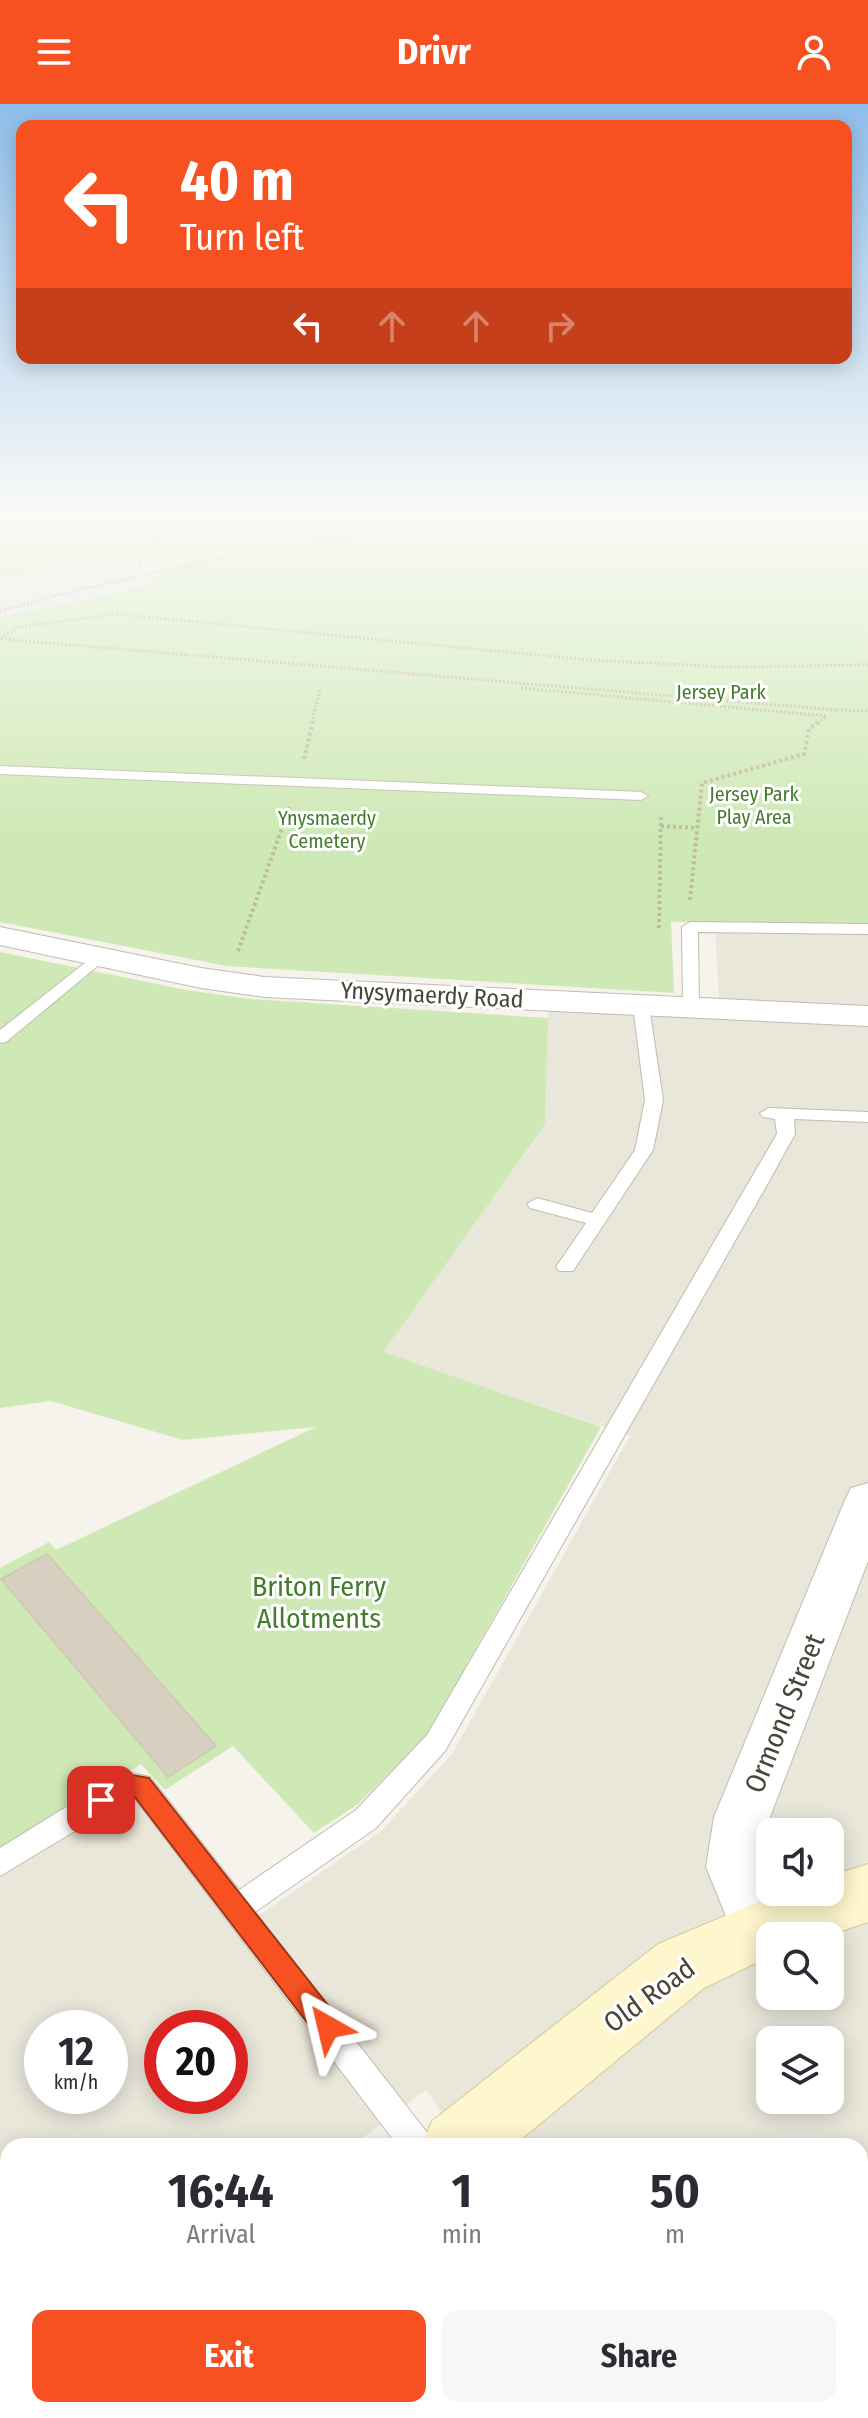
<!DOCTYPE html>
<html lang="en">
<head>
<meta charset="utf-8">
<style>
	:root { --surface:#fff; --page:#f7f7f7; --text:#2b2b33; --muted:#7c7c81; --accent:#f75121 }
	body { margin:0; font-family:"Fira Sans Condensed",sans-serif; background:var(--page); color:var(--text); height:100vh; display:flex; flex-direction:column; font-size:30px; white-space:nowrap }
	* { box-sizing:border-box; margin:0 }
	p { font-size:26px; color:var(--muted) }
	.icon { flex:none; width:44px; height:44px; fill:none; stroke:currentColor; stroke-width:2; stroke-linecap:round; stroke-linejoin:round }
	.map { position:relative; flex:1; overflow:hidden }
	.drawer { position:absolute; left:0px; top:2034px; width:868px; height:280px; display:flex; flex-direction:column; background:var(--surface); border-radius:24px 24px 0 0; box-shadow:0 4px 20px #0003 }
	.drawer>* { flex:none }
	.hud { position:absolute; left:16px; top:16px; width:836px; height:244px; border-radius:16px; box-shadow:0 4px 20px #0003; background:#f75121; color:#fff; overflow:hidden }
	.tools { position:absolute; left:756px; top:1714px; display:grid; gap:16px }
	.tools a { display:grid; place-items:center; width:88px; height:88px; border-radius:16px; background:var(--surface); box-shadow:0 4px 20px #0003; font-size:40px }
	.speed { position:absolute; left:24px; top:1906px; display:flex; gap:16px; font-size:40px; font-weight:700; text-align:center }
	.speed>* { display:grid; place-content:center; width:104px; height:104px; border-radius:50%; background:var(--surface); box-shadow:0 4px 20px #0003; line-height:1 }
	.speed small { font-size:20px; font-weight:400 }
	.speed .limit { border:12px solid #d22; background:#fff; color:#111 }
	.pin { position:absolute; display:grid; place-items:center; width:68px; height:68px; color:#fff; margin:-34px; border-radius:16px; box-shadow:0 4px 12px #0006 }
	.me { position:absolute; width:88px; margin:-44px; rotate:323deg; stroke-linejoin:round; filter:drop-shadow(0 0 6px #0008) }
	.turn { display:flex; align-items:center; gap:28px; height:168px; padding:0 32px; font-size:36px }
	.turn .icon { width:104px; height:104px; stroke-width:2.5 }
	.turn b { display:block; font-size:56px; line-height:68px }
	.lanes { display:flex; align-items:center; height:76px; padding:0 32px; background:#0003; justify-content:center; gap:40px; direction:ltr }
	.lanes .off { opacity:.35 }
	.eta { display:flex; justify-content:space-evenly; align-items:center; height:136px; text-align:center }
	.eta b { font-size:48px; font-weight:700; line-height:56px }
	.cta { display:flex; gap:16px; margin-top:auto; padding:16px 32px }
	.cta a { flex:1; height:92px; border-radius:16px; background:var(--accent); color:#fff; font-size:32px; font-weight:700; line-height:92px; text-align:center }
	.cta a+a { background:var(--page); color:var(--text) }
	header { display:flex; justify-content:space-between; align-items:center; height:104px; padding:0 32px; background:var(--accent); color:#fff; font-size:36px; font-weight:700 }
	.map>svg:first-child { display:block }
</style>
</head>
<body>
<header><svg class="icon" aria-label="menu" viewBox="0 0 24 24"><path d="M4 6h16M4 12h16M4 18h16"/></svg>Drivr<svg class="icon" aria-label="person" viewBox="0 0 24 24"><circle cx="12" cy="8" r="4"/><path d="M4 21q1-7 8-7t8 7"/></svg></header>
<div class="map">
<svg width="868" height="2314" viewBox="0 0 868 2314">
	<rect width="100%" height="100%" fill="#f5f3ec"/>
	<path fill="#e9e6da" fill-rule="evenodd" d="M715 823 868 825V2314H588L585 2306H860V2042H466L426 1986 352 2042H8L9 2306 0 2313V1773L130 1690 236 1827 380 1728 452 1650 630 1332 382 1248 545 1022 548 907 720 914ZM770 1728H830V1788H770ZM770 1832H830V1892H770ZM42 1924H110V1992H42ZM162 1924H230V1992H162ZM770 1936H830V1996H770Z"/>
	<path fill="#eee9d6" d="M253 2306H419L425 2314H242Z"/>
	<g fill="#cee9b5">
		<path d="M0 410H868V821L671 818 674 889 227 862 0 818V513L103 492 0 487Z"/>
		<path d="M0 848 186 886 250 895 548 914 545 1021 383 1248 601 1323 426 1633 358 1700 314 1729 233 1642 165 1686 141 1660 0 1746V1464L49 1438 56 1446 316 1323 183 1336 51 1297 0 1304Z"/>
	</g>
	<path fill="#e4e3e0" d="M95 454 174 460 144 483 0 513 2 476Z"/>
	<path fill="#d7d0c1" stroke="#d2c9b4" stroke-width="2" d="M47 1450 216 1642 168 1673 1 1475Z"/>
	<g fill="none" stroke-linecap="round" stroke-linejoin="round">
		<g stroke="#c1bcae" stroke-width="2">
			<g id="lane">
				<path d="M0 662 641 688 648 692 641 696 0 670Z"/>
				<path d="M690 818 868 820V830L698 828 699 904 691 909 683 904 682 823Z"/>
				<path d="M100 847 106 849V855L6 938 0 939V926Z"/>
				<path d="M641 897 649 902 663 996 653 1046 573 1167H559L556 1163 586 1119 530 1104 527 1100 537 1094 592 1109 635 1046 645 996 633 902Z"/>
				<path d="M769 1004 868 1008V1018L794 1015 795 1030 768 1079 445 1647 376 1724 255 1808 429 2031 434 2042H398L133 1692 0 1772V1744L116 1672 126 1668 150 1673 239 1786 356 1706 427 1631 777 1030 775 1015 763 1013 760 1009Z"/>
			</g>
		</g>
		<g stroke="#c1bcae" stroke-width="2">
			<g id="street">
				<path d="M0 823 201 864 264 873 868 902V922L264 893 201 884 0 841Z"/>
				<path d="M868 1379V1457L770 1713 762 1763 770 1788H773L789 1825 786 1832H770V1848L760 1852 739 1844 706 1763 714 1713 845 1396 851 1384Z"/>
				<path d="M455 2306H528L531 2314H458Z"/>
			</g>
		</g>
		<g stroke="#d4c99c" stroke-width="2">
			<g id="secondary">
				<path d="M868 1760V1818L827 1832H770V1852L704 1884 513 2042H421L432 2017 658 1840 782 1788H830V1772Z"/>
				<path d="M76 2306H163L159 2314H73Z"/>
			</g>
		</g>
		<g stroke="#c3b99f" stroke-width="3" stroke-dasharray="2 2" stroke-linecap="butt">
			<path d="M127 410 159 426 135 469"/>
			<path d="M0 507C172 458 347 431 524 410"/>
			<path d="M0 534 19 523 114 510 589 556 727 563 868 561"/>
			<path d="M1 535 837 606"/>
			<path d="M521 584 826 612"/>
			<path d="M837 606 868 607"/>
			<path d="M312 619 320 586"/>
			<path d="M817 619 825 613"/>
		</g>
		<g stroke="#c3b99f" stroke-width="4" stroke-dasharray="3 3" stroke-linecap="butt">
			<path d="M304 655 313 617"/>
			<path d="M661 722 697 724"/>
			<path d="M690 796 702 679 804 650 809 625 820 617"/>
			<path d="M659 824 661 710"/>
			<path d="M238 847 290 702"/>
		</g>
		<use href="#lane" fill="#fff" fill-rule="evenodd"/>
		<use href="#street" fill="#fff" fill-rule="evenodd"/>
		<use href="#secondary" fill="#fef6cd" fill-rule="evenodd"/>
	</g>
	<linearGradient id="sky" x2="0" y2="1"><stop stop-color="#8fbeeb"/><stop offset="0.56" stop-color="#fafaf6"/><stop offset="1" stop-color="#fafaf6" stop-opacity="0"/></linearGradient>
	<rect width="868" height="734" fill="url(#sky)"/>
	<path fill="#f75121" stroke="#a13515" stroke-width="2" d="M126 1670 149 1674 338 1914 342 1923 338 1933 328 1937 318 1933 134 1692 101 1707 92 1704 88 1696 92 1689Z"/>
	<g text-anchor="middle" stroke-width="6" stroke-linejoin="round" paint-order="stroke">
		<g font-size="20" fill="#447c2c" stroke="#fff">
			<text x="721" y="595">Jersey Park</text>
			<text x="754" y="697">Jersey Park<tspan x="754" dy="23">Play Area</tspan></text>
			<text x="327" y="721">Ynysmaerdy<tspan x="327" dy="23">Cemetery</tspan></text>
		</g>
		<g font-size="24" fill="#4a4539" stroke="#fff">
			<text transform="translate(432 891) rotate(3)" y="8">Ynysymaerdy Road</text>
		</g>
		<g font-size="28" fill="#447c2c" stroke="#fff">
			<text x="319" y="1492">Briton Ferry<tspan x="319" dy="32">Allotments</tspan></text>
		</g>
		<g font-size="28" fill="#4a4539" stroke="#fff">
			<text transform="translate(784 1609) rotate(-68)" y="10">Ormond Street</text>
			<text transform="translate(649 1891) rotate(-36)" y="10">Old Road</text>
		</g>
	</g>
</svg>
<div class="tools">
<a><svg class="icon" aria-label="sound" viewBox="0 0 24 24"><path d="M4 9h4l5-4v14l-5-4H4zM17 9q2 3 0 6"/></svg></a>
<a><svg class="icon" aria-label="search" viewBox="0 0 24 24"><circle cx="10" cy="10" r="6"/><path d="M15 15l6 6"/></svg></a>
<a><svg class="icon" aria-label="layers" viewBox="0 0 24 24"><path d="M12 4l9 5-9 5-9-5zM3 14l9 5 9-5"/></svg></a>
</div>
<div class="speed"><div>12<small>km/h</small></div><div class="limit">20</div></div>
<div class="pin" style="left:101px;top:1696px;background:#d93025"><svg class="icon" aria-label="arrive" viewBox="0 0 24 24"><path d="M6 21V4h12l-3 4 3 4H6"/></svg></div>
<svg class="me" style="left:328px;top:1923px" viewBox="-20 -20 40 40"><path d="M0-17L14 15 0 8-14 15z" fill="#f75121" stroke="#fff" stroke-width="4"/></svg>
<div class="hud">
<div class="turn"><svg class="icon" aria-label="left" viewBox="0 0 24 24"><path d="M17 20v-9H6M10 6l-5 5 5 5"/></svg><div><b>40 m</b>Turn left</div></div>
<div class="lanes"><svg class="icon" aria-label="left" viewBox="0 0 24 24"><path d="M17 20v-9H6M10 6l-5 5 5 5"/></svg><svg class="icon off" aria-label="ahead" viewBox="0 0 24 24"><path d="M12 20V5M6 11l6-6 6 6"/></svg><svg class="icon off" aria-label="ahead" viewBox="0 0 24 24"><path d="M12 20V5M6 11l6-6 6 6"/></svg><svg class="icon off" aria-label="right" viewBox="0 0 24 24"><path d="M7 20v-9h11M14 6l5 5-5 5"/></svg></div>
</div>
<section class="drawer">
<div class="eta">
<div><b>16:44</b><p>Arrival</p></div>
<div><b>1</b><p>min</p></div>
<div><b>50</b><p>m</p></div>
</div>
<div class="cta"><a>Exit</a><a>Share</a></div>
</section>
</div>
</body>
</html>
